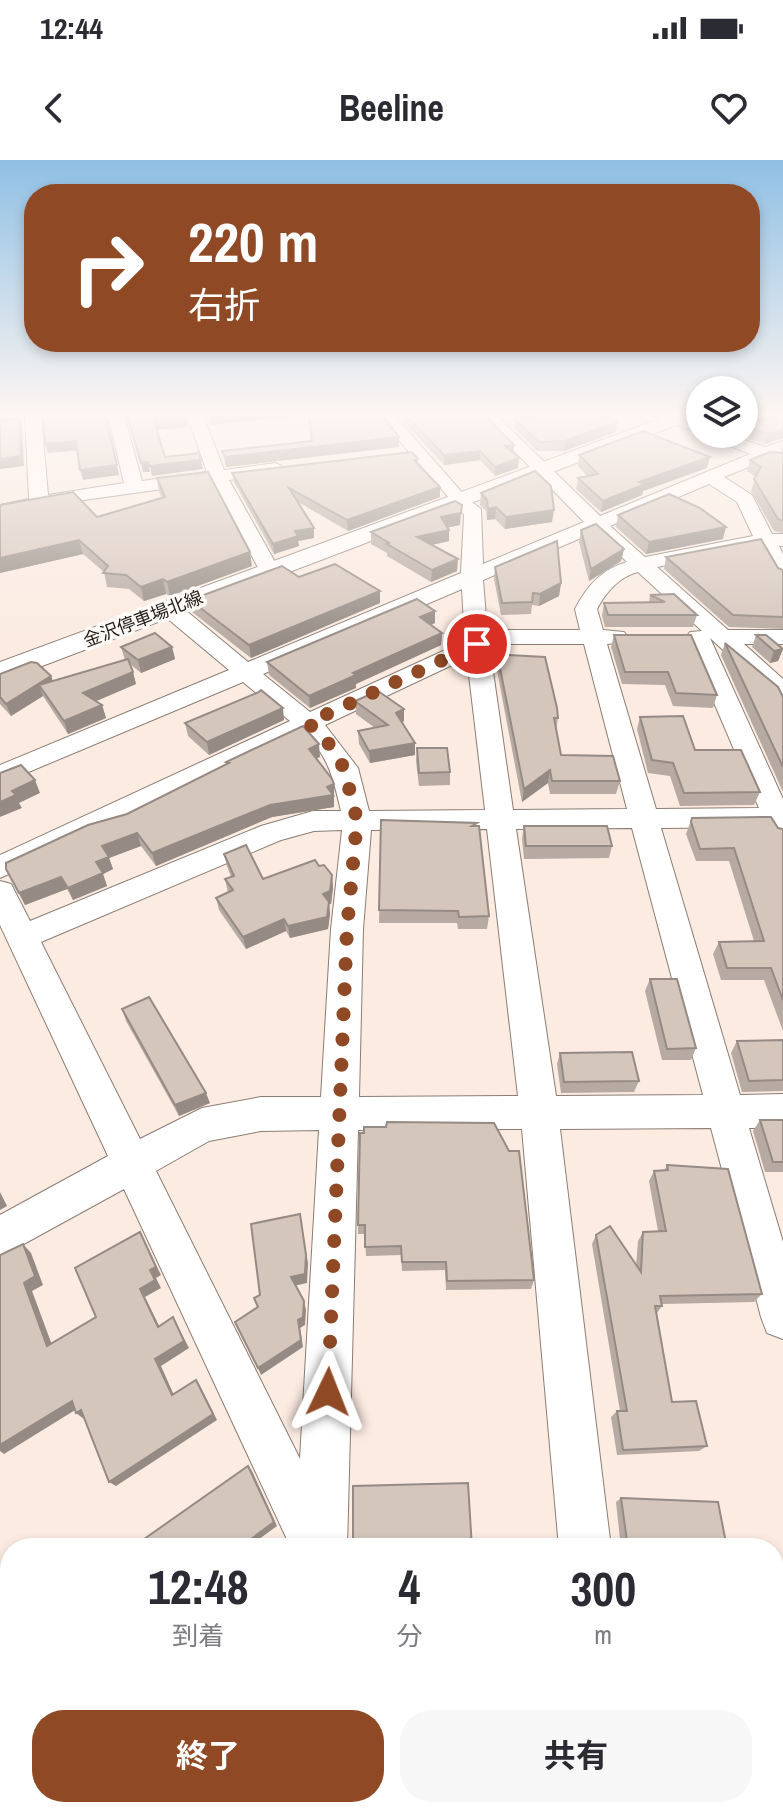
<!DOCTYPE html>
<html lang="ja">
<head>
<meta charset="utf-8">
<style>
	:root { --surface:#fff; --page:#f7f7f7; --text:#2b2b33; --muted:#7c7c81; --accent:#904925 }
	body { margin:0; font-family:"Archivo Narrow","Noto Sans JP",sans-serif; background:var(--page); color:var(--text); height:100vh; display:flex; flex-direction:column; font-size:30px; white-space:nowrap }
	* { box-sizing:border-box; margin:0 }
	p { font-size:26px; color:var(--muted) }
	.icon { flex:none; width:44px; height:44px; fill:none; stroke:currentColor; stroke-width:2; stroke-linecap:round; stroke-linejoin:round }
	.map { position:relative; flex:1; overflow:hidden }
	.side { position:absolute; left:0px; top:1378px; width:784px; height:280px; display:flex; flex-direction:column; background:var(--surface); border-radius:32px 32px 0 0; box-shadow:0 4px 12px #0003 }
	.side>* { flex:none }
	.banner { position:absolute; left:24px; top:24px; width:736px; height:168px; border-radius:32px; box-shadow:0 4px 12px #0003; background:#904925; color:#fff; overflow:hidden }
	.buttons { position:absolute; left:686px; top:216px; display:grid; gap:16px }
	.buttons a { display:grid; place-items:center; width:72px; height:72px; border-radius:50%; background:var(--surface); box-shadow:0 4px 12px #0003; font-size:40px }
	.pin { position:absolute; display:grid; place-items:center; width:68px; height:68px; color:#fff; margin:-34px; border:4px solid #fff; border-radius:50%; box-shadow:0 2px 8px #0007 }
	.me { position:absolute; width:88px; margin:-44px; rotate:2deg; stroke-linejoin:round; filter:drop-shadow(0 0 6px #0008) }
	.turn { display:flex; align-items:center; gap:28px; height:168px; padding:0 32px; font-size:36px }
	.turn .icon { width:104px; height:104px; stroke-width:2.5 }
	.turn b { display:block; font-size:56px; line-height:68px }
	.eta { display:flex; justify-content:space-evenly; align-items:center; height:136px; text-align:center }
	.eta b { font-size:48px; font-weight:700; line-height:56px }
	.button { display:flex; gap:16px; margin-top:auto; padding:16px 32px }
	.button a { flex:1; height:92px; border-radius:32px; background:var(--accent); color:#fff; font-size:32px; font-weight:700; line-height:92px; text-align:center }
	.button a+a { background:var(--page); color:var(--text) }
	.status { display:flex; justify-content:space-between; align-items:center; height:56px; padding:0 40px; background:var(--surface); direction:ltr }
	.status svg { height:22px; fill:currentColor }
	header { display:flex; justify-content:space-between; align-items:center; height:104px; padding:0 32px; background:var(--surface); font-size:36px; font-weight:700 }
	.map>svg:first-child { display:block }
</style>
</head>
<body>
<div class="status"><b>12:44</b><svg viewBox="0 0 49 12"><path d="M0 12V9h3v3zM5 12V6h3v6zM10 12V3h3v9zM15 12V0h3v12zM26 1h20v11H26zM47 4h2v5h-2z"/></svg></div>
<header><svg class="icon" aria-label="back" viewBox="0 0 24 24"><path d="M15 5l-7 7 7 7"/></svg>Beeline<svg class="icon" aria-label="heart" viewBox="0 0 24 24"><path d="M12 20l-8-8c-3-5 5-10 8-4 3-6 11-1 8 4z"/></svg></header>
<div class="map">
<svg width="783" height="1658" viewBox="0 0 783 1658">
	<rect width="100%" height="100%" fill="#fbebe1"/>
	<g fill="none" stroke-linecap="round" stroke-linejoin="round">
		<g stroke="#8b7d74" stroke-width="2">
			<g id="minor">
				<path d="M25 255H41L48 335 124 323 108 255H124L142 321 207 312 187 255H203L224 310 276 303 285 308 276 313 229 320 280 411 269 417 262 415 212 322 70 342 0 357V345L29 339Z"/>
				<path d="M377 255H394L466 337 481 349 483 404 584 362 479 255H496L600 356 750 294 652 255H676L700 264V274H727L765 287 783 281 781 301 766 300 724 317 752 335 772 374H783V386H779L783 394V421L776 419 759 387 657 407 728 470H783V484H744L783 519V539L774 537 710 478 783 639V681L773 678 767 667 661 668 740 935 783 934V968H749L783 1082V1179L767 1173 761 1157 711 968 560 969 611 1388H559L522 969 358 970 347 1388H291L124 1029 0 1097V1055L108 996 0 765V721L11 724 30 761 261 666 313 651H341C334 622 329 595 305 575L0 718V695L290 561 243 522 0 624V605L229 510 162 454 159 449 162 444H178L248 502 461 413 464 355ZM709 324 737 342 753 376 645 397 610 366ZM595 372 627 402C602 409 587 426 575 449L580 470H487L483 420ZM638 412 702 471 690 472 686 477 759 648 656 649 607 484 624 482 628 477 624 472 603 470 597 449C606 432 619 417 638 412ZM462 429 465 481 310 552 263 514ZM489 484H584L627 649 513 650ZM467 498 485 650 369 651 358 608 325 565ZM632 668 703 935 556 936 516 669ZM487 669 518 936 359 937 363 769 371 670ZM342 670 331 769 321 937H261L202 948 140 979 41 782 281 680 314 671ZM319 970 300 1299 156 1011 209 981 261 971Z"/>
				<path d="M0 1523 10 1527V1648H28L11 1658H0Z"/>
				<path d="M69 1648H129L132 1658H72Z"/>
				<path d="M660 1648H723L727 1658H664Z"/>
			</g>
		</g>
		<g stroke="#8b7d74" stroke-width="2">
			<path id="major" d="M670 255 700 256 0 522V502Z"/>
		</g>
		<use href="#minor" fill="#fff" fill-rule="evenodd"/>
		<use href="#major" fill="#fff" fill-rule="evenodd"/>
	</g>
	<g fill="#b7aaa2">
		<path d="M206 255H382L399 277V287L226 307 222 291 311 281 309 255 210 265Z"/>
		<path d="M397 255H485L513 293 518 308 495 316 480 300 444 305Z"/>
		<path d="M783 255V278L765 284 742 276 743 274H744L745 266Z"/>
		<path d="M514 259 616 272 564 291H537L514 268Z"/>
		<path d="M783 293V373L774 371 751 331 756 317 747 311 750 300Z"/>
		<path d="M579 295 707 308 643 331 642 335 601 352 576 329 578 318 587 316 578 306Z"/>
		<path d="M418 299V303L440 337 348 371 298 342 314 368V378L298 381 299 386 274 394 234 322 232 313Z"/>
		<path d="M157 318 252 406 170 436 166 434 144 441 129 429 107 427 104 412 83 394 0 413V345L97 357 162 338 159 332Z"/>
		<path d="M481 333 552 362 505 369 495 359 487 360 486 351 480 345Z"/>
		<path d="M618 355 723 379 646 394 616 367Z"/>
		<path d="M460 365 448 367 449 370V381L432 385 457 411 431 422 387 396V393L371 384V372Z"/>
		<path d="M581 370 624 389 621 401 589 421 579 382Z"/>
		<path d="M666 397 783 410V469L729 467 664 409Z"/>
		<path d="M495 407 561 423 559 436 539 446 532 445 531 454 501 455 494 419Z"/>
		<path d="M299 417 380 431V443L251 498 192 452 190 440Z"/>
		<path d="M650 435 697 455 693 467H605L602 456 604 443 649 442Z"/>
		<path d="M435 463 431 465 442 473 441 485 356 524V528L310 548 269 515 267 502Z"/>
		<path d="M614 475 717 535 713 548 673 546 665 525 622 524 611 487Z"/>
		<path d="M756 475 783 489 778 501 770 503 752 487Z"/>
		<path d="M725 483 783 537V632L721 495Z"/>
		<path d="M121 487H172L175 499 141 513 130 504 136 524 96 541 102 545 106 558 68 574 43 536 11 556 0 544V514L51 516 53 521 125 500Z"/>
		<path d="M496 488 558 558 556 570 561 595 620 621 616 634H550L548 623 522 642 495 500Z"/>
		<path d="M355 541 404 561 402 562 415 595 370 603 359 584 358 571 375 568 356 554Z"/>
		<path d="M640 557 695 590 760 632 754 645 680 646 670 616 648 613 637 569Z"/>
		<path d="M284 560 209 595 188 576 185 563Z"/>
		<path d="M417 588 450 612V625L419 626 416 601Z"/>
		<path d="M320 597 316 598 335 637H333L334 647 272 657 156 706 141 686 109 698 113 709 103 714 107 726 73 740 67 729 25 745 6 709 127 654 227 604 226 602Z"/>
		<path d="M692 658 783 669V871L764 820H721L713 794 719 782 754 781 729 701H696L686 674Z"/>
		<path d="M381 660 476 666 489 756 487 769H458L457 763H379Z"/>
		<path d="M524 666 612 686 609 698 524 699 522 679Z"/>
		<path d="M224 694 263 719 319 706 332 715 333 728 331 744H329L330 754 328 769 290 778 286 771 246 789 219 750 216 738 228 733 225 719 231 717 227 706Z"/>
		<path d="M650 819 696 888 691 900H662L645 831Z"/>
		<path d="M122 849 210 943 179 956 126 861Z"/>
		<path d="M783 880V931L742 932 731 893 737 881Z"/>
		<path d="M560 893 639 921 634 932 561 933 557 904Z"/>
		<path d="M760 960H783V1012H765L753 971Z"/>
		<path d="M360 973 534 1120 531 1129 446 1130 445 1110 402 1111 401 1095 366 1096 365 1074H358V1065Z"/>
		<path d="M667 1005 762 1134 754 1142 662 1144V1146L657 1153 672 1242 707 1286 699 1291 617 1295 611 1257 617 1251H620L592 1084 596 1075 636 1106 638 1081 643 1072 658 1071 649 1021 654 1011H664Z"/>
		<path d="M621 1338 727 1388H621L616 1342Z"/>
		<path d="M303 1648H370L356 1655 357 1658H286Z"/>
	</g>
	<g fill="#958b84">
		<path d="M214 255H309L210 265 209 256Z"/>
		<path d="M19 258 22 267 24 306 0 309V299Z"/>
		<path d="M187 258 188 267 156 270 154 261Z"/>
		<path d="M617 262 616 272 564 291 565 281Z"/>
		<path d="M783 270V278L765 284 768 274Z"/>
		<path d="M399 277V287L226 307 225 297Z"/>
		<path d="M76 281 79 290 48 293 45 284Z"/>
		<path d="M514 285 513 294 505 286Z"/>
		<path d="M480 291V300L444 305V295Z"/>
		<path d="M710 297 707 308 643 331 642 335 601 352 603 341 639 322Z"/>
		<path d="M519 298 518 308 495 316V307Z"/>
		<path d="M201 300 203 309 152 316 150 306Z"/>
		<path d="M148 302 150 312H143L141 303Z"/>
		<path d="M117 305 119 315 83 320 80 310Z"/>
		<path d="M440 327V337L348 371 347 360Z"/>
		<path d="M496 347 495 359 487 360 488 349Z"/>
		<path d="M554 350 552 362 505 369 506 357Z"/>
		<path d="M461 353 460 365 441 369V357Z"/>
		<path d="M726 367 723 379 646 394 649 382Z"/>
		<path d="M314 368V378L298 381 299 386 274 394 273 384 295 371Z"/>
		<path d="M449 370V381L417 388V377Z"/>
		<path d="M79 380 83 394 0 413V398Z"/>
		<path d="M624 389 621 401 589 421 591 409Z"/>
		<path d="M250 392 252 406 170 436 167 422Z"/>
		<path d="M458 399 457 411 431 422 432 410Z"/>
		<path d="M163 419 166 434 144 441 141 427Z"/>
		<path d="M561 423 559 436 539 446 540 434Z"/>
		<path d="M380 431V443L251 498 249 485Z"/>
		<path d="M435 451V463L420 469V457Z"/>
		<path d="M442 473 441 485 356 524V528L310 548 309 536 353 513Z"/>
		<path d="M172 487 175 499 141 513 138 500Z"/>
		<path d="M783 489 778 501 770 503 774 491Z"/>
		<path d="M133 512 136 524 87 545 83 533Z"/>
		<path d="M51 516 55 529 39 525 43 536 11 556 6 544Z"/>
		<path d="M102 545 106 558 68 574 64 561Z"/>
		<path d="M283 548 284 560 209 595 207 582Z"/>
		<path d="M404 549V561L396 565V553Z"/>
		<path d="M415 583V595L370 603 369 591Z"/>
		<path d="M319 584 320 597 310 601 309 589Z"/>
		<path d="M550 610 548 623 522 642 524 629Z"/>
		<path d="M35 620 40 633 19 643 22 648 0 657V642L12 631Z"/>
		<path d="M334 624V647L272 657 156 706 152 693 270 645Z"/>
		<path d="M137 673 141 686 109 698 113 709 103 714 107 726 73 740 68 728 96 702 102 686Z"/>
		<path d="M332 715 333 728 331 744H329L330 754 328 769 290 778 288 766Z"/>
		<path d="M61 717 67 729 25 745 19 733Z"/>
		<path d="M284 759 286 771 246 789 243 777Z"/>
		<path d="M206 933 210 943 179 956 175 945Z"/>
		<path d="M0 1032 7 1046 0 1050Z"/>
		<path d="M300 1054 308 1103 307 1123 293 1126 291 1117Z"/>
		<path d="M140 1072 161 1115 156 1118 161 1128 145 1137 163 1174 158 1167 140 1129 150 1110Z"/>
		<path d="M23 1084 31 1093 43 1125 32 1131 55 1193 47 1186 24 1123Z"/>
		<path d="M304 1141 306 1150 305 1165 300 1168 303 1187 261 1215 258 1208Z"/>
		<path d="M173 1157 189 1188 161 1206 177 1242 172 1235 155 1199Z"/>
		<path d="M196 1220 200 1226 217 1260 116 1326 109 1322Z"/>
		<path d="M72 1241 80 1247 4 1294 0 1291V1285Z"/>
		<path d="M81 1250 89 1256 84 1259 76 1253Z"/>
		<path d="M248 1306 252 1311 277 1366 247 1388H239Z"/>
	</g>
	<g fill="#d5c6bc" stroke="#958b84" stroke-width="2">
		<path d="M43 255H105L117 305 80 310 76 281 45 284Z"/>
		<path d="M127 255H186L187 258 154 261 165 297 199 293 201 300 150 306 148 302 141 303Z"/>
		<path d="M309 255H382L399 277 225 297 222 291 312 281Z"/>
		<path d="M406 255H485L514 285 505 286 519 298 495 307 480 291 444 295Z"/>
		<path d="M541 255H602L617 262 565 281 539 282 514 259Z"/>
		<path d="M773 255H783V270L768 274 745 266Z"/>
		<path d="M19 258 21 296 0 299V260Z"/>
		<path d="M643 271 710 297 639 322 645 324 603 341 578 318 598 314 579 295Z"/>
		<path d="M412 292 418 299 414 300 440 327 347 360 289 328 314 368 295 371 298 376 273 384 232 313Z"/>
		<path d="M770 292 783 293V361L778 359 754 319 761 307 750 300Z"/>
		<path d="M535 311 551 326 554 350 506 357 496 347 488 349 487 340 481 333Z"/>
		<path d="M208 312 250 392 167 422 163 419 141 427 126 415 103 413 108 406 79 380 0 398V345L73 332 97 357 165 337 157 318Z"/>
		<path d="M669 334 700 348 726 367 649 382 618 355Z"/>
		<path d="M455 341 462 345 461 353 441 357 449 370 417 377 458 399 432 410 387 384 389 383 371 372Z"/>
		<path d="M596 364 624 389 591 409 581 370Z"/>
		<path d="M761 379 778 408 783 410V457L733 455 666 397Z"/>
		<path d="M557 381 561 423 540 434 533 433 532 442 502 443 495 407Z"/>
		<path d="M335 404 380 431 249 485 190 440 282 406 299 417Z"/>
		<path d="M674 434 697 455H608L604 443 665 442 650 435Z"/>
		<path d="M417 439 435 451 420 457 442 473 353 513 356 515 309 536 267 502Z"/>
		<path d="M155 473 172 487 138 500 121 487Z"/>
		<path d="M614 475H691L717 535 676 533 668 512H625Z"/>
		<path d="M756 475H766L783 489 774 491Z"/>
		<path d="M725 483 778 527 783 537V607Z"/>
		<path d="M496 488 507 495 545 497 557 548 558 558H554L561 595 613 596 620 621H552L550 610 524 629Z"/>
		<path d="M128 499 133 512 83 533 102 545 64 561 39 525Z"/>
		<path d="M31 502 37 503 51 516 6 544 0 537V514Z"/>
		<path d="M261 530 283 548 207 582 185 563 259 532Z"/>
		<path d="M378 531 404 549 396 553 415 583 369 591 358 571 388 565 355 541Z"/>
		<path d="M683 556 695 590H741L760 632 684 633 673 603 652 600 640 557Z"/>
		<path d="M303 566 319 584 309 589 332 619 334 624 327 627 333 635 270 645 152 693 137 673 102 686 109 697 96 702 103 713 68 728 61 717 19 733 6 709V703L88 665 127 654 229 603 226 602Z"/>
		<path d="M417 588H447L450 612 419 613Z"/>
		<path d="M21 605 35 620 12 631 16 635 0 642V613Z"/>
		<path d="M771 657 778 668 783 669V840L771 808H727L719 782 764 781 734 688 700 689 691 662 692 658Z"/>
		<path d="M381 660 477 663 472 666H479L489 756 459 757 458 751 379 750Z"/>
		<path d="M524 666H607L612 686H526Z"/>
		<path d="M246 685 263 719 315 700 319 706 324 705 332 715 330 731 323 734 329 742 327 757 288 766 284 759 243 777 216 738 233 730 225 719 234 716 224 694Z"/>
		<path d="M650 819H677L696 888 667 889Z"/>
		<path d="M149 837 206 933 175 945 122 849Z"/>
		<path d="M783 880V920L749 921 737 881Z"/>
		<path d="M632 892 639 921 564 922 560 893Z"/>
		<path d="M760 960H783V1002H773Z"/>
		<path d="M387 962 494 963 509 991H519L534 1120 447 1121 446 1102H402L401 1086 365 1087V1065H358L360 973H364V967H386Z"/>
		<path d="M667 1005 728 1009 762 1134 660 1136 662 1146H655L672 1242 696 1241 707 1286 623 1290 617 1251H627L596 1075 610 1066 641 1112 643 1072 666 1071 654 1011 668 1010Z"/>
		<path d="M300 1054 306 1095 305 1114 291 1117 304 1141 303 1157 298 1160 301 1180 258 1208 235 1162 258 1147 254 1138 260 1135 251 1064Z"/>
		<path d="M140 1072 156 1107 150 1110 155 1120 140 1129 158 1167 173 1157 184 1181 155 1199 172 1235 196 1220 213 1254 109 1322 81 1250 76 1253 72 1241 0 1285V1095L23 1084 35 1116 24 1123 47 1186 96 1157 75 1108Z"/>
		<path d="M248 1306 274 1362 239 1388H139L137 1384Z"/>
		<path d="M468 1323 472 1388H353V1326Z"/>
		<path d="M621 1338 718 1342 727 1388H628Z"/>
		<path d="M309 1648H370L354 1656V1658H291Z"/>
	</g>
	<linearGradient id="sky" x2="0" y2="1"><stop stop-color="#8fbfe4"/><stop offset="0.52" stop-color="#fdf6f2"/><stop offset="1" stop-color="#fdf6f2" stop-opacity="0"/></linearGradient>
	<rect width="783" height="487" fill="url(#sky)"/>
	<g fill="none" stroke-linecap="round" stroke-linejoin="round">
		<path stroke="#904925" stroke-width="14" stroke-dasharray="0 25.2" d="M328 1232 347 769 357 660 344 608 325 578 308 563 477 484"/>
	</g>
	<g text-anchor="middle" stroke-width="7" stroke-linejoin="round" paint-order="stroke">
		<g font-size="18" fill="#231d19" stroke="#fefbf9">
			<text transform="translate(143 459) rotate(-21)" y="6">金沢停車場北線</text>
		</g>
	</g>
</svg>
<div class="buttons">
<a><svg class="icon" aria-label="layers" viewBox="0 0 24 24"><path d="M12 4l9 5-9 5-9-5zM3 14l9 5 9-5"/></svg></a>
</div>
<div class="pin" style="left:477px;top:484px;background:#d93025"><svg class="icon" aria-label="arrive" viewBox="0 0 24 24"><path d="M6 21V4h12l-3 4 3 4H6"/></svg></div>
<svg class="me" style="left:328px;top:1232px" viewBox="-20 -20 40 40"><path d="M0-17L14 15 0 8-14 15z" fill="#904925" stroke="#fff" stroke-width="4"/></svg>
<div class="banner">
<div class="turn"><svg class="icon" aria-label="right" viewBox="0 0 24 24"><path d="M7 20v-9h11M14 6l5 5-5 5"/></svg><div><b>220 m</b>右折</div></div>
</div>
<section class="side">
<div class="eta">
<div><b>12:48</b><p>到着</p></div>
<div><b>4</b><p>分</p></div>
<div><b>300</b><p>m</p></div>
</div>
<div class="button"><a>終了</a><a>共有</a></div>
</section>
</div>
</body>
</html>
